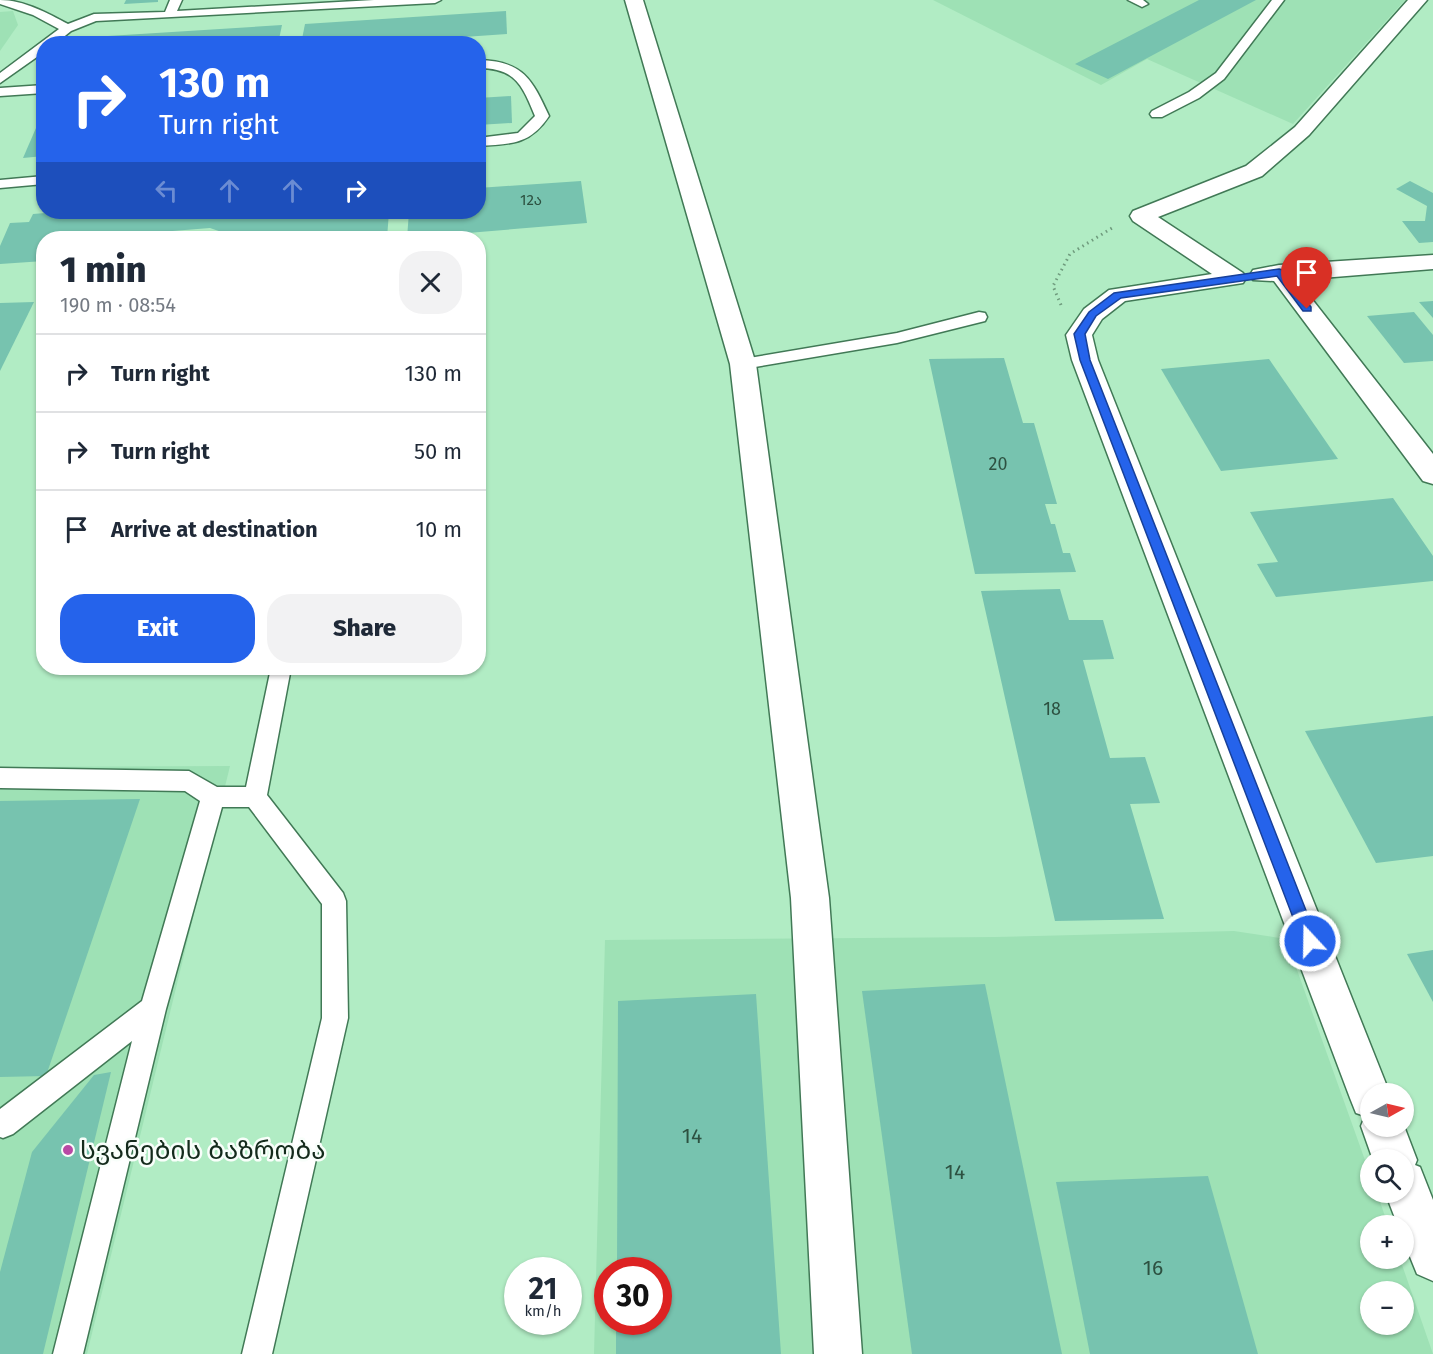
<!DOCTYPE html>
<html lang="en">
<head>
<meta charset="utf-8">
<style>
	:root { --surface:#fff; --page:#f2f2f3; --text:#1f2937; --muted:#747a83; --line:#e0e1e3; --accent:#2563eb }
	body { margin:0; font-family:"Fira Sans","Noto Sans Georgian",sans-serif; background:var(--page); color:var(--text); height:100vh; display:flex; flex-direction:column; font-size:22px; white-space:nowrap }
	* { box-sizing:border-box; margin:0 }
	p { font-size:20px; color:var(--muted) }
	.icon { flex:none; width:33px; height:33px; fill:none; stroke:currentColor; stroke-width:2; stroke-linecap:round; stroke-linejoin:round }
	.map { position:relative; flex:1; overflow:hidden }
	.drawer { position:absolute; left:36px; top:231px; width:450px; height:444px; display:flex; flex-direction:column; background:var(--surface); border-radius:24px; box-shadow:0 2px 4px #0004 }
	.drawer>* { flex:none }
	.guide { position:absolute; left:36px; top:36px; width:450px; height:183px; border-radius:24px; box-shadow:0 2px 4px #0004; background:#2563eb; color:#fff; overflow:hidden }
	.needle { width:39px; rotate:82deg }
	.fabs { position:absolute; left:1360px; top:1083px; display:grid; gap:12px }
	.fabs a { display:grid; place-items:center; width:54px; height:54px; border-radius:50%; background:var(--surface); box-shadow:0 2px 4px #0004; font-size:30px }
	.speed { position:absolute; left:504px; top:1257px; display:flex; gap:12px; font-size:30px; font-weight:700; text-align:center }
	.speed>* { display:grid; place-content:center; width:78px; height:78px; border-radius:50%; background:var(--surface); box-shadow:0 2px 4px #0004; line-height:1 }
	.speed small { font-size:15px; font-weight:400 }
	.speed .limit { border:9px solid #d22; background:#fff; color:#111 }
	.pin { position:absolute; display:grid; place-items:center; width:51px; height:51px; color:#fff; margin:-62px -26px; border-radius:50% 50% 50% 0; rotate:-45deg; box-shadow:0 0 6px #0007 }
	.pin .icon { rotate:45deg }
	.me { position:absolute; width:66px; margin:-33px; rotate:339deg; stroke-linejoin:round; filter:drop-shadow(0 0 4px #0008) }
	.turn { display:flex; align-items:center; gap:21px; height:126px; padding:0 24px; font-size:27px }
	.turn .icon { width:78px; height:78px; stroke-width:2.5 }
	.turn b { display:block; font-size:42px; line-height:51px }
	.lanes { display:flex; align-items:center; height:57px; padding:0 24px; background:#0003; justify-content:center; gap:30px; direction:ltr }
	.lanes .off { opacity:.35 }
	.round { display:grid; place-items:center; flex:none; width:63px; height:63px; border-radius:24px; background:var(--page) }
	.overview { display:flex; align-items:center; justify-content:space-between; height:102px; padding:0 24px }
	h1 { font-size:36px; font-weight:800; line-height:45px }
	.primary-button { display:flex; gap:12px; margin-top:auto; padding:12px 24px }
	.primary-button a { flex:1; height:69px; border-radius:24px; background:var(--accent); color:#fff; font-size:24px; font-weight:800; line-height:69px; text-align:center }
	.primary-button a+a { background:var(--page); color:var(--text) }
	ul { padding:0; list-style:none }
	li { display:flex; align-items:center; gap:18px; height:78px; padding:0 24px; border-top:2px solid var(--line) }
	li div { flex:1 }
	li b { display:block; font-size:22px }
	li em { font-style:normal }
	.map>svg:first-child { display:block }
</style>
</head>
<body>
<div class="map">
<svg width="1433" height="1354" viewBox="0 0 1433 1354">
	<rect width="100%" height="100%" fill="#b1ecc4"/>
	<g fill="#9ee1b5" fill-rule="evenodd">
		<path d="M933 0H1405L1293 124 1147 59 1101 85Z"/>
		<path d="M13 11 18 25 0 51V12Z"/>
		<path d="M230 766 87 1354H0V767Z"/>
		<path d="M1234 931 1286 939 1371 1177V1192L1377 1193 1388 1225 1371 1226V1258L1400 1259 1433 1354H594L605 940 995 937ZM608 1270H658V1322H608ZM1371 1292H1404V1324H1371Z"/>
	</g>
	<g fill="#77c3af">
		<path d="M126 0H158V2L124 4Z"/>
		<path d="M1199 0H1256L1108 79 1075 64Z"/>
		<path d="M506 11 507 34 363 44H301L305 24Z"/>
		<path d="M282 25 278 44H73L76 38Z"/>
		<path d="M511 96 512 123 478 125V98Z"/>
		<path d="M36 128H44V156L23 158Z"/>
		<path d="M581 181 587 223 407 238 409 212H478V188Z"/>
		<path d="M1410 181 1433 193V242L1419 243 1402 221H1425L1427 206 1396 189Z"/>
		<path d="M58 212H389L387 238H239L210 228 85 238H44V261L0 264V246L10 223 29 222 33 214Z"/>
		<path d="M1433 301V318L1419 302Z"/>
		<path d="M34 302 0 371V303Z"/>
		<path d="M1414 312 1433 335V361L1404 363 1367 316Z"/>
		<path d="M1004 358 1023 423H1034L1057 504H1045L1051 524H1055L1063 553H1070L1076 572 975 574 929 359Z"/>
		<path d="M1269 359 1338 459 1221 471 1161 369Z"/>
		<path d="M1393 498 1433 556V581L1276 597 1257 564 1278 562 1250 512Z"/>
		<path d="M1060 589 1069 620H1103L1114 659 1083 660 1110 758 1145 757 1160 803 1130 804 1164 919 1055 921 981 591Z"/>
		<path d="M1433 716V856L1376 863 1305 731Z"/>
		<path d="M140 799 46 1076 0 1077V801Z"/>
		<path d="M1433 950V1002L1407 954Z"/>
		<path d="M985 984 1062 1354H912L862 991Z"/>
		<path d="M756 994 781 1354H616V1322H658V1270H617L618 1001Z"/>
		<path d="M111 1072 43 1354H0V1272L32 1152 94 1075Z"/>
		<path d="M1208 1176 1258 1354H1090L1056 1182Z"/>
	</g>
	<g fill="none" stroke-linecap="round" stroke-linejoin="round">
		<g stroke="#417956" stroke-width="3">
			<g id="service">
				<path d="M0 0C24 0 47 13 68 24L94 14 165 12 170 0H182L177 11 374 0H441L435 3 96 21 71 31 55 44H44V52L0 83V73L59 29 33 15 0 4Z"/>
				<path d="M1128 0H1143L1148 4 1142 7Z"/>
				<path d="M1272 0H1284L1224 79 1199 98 1162 117H1152L1150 114 1152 111 1189 92 1216 73Z"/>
				<path d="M478 60C523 61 532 79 549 116 530 145 511 144 478 146V138L518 133 535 116C522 85 516 68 478 68Z"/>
				<path d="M44 85V93L0 96V88Z"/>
				<path d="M44 176V184L0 188V180Z"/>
				<path d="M979 312 985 313 987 317 985 321 897 343 743 369 737 368 735 364 737 360 743 359 897 333Z"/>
				<path d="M271 668H291L267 795 343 893 346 901 348 1018 272 1354H242L322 1018V904L249 807H222L166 1009 83 1354H53L132 1041 13 1134 3 1138 0 1137V1109L142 1001 200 801 185 791 0 788V768L189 771 217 787H246Z"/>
			</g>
		</g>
		<g stroke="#417956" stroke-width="3">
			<g id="minor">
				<path d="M625 0H643L756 364 829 898 862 1354H814L791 898 730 364Z"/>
				<path d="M1408 0H1427L1309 135 1262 176 1158 217 1243 273 1246 278 1243 283 1125 301 1102 319 1092 335 1098 360 1390 1094H1371V1126H1404L1417 1160 1415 1165 1420 1167 1433 1200V1281L1417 1274 1404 1242V1226H1398L1385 1192H1404V1160H1373L1361 1126 1365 1116 1356 1113 1350 1098 1072 360 1066 335 1084 309 1109 290 1212 274 1133 221 1130 216 1133 211 1246 166 1295 127Z"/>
				<path d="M1433 255V269L1297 280 1433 454V484L1423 481 1274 281 1253 280 1250 275 1253 270 1279 265Z"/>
			</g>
		</g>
		<path stroke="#6f9b7d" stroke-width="3" stroke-dasharray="1.5 4" stroke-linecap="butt" d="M1061 305 1053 286 1070 254 1112 228"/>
		<use href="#service" fill="#fff" fill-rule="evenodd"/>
		<use href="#minor" fill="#fff" fill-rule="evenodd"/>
	</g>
	<path fill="#2563eb" stroke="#184099" stroke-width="1.5" d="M1279 269 1283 270 1311 307V311H1303L1277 276 1121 298 1096 316 1085 334 1090 360 1318 941 1316 947 1310 949 1305 947 1302 941 1080 360 1074 334 1089 312 1114 293Z"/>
	<circle fill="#b949a5" stroke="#f8fefa" stroke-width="2" cx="68" cy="1150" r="6"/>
	<g text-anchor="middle" stroke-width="5" stroke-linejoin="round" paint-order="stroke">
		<g font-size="15" fill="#2d5141">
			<text x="531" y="205">12ა</text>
		</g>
		<g font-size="18" fill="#2d5141">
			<text x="998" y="470">20</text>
			<text x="1052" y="715">18</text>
		</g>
		<g font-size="21" fill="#2d5141">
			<text x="692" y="1143">14</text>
			<text x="955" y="1179">14</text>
			<text x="1153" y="1275">16</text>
		</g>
		<g font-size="26" fill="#142b1c" stroke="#f8fefa" text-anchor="start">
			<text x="80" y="1159">სვანების ბაზრობა</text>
		</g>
	</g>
</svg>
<div class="fabs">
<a><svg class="needle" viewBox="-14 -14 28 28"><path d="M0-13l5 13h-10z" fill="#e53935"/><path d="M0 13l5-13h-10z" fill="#747a83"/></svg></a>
<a><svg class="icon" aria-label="search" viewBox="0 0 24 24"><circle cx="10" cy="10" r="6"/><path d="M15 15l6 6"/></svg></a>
<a>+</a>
<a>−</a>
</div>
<div class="speed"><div>21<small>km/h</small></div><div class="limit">30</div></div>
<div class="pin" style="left:1307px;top:309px;background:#d93025"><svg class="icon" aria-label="arrive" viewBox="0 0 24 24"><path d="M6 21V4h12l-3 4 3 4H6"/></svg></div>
<svg class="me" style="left:1310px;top:941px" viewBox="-20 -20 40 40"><circle r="17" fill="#2563eb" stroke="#fff" stroke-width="3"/><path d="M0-11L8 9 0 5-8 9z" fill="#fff"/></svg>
<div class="guide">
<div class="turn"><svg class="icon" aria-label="right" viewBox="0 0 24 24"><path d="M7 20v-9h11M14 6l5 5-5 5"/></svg><div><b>130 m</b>Turn right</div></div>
<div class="lanes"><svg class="icon off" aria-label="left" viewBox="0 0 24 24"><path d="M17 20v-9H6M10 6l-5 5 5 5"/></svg><svg class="icon off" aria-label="ahead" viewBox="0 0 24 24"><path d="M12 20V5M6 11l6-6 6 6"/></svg><svg class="icon off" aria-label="ahead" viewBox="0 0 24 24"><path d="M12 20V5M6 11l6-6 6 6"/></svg><svg class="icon" aria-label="right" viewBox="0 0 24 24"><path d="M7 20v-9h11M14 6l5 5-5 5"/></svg></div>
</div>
<section class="drawer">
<div class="overview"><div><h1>1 min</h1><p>190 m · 08:54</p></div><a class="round"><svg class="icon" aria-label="close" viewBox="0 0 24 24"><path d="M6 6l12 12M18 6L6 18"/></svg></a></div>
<ul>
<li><svg class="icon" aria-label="right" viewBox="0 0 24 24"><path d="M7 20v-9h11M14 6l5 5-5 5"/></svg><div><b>Turn right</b></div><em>130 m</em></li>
<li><svg class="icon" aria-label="right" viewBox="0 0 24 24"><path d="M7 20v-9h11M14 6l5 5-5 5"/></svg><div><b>Turn right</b></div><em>50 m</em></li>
<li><svg class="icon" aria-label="arrive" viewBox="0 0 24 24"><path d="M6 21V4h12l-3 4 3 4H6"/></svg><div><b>Arrive at destination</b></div><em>10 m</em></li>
</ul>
<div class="primary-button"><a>Exit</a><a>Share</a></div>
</section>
</div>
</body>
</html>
